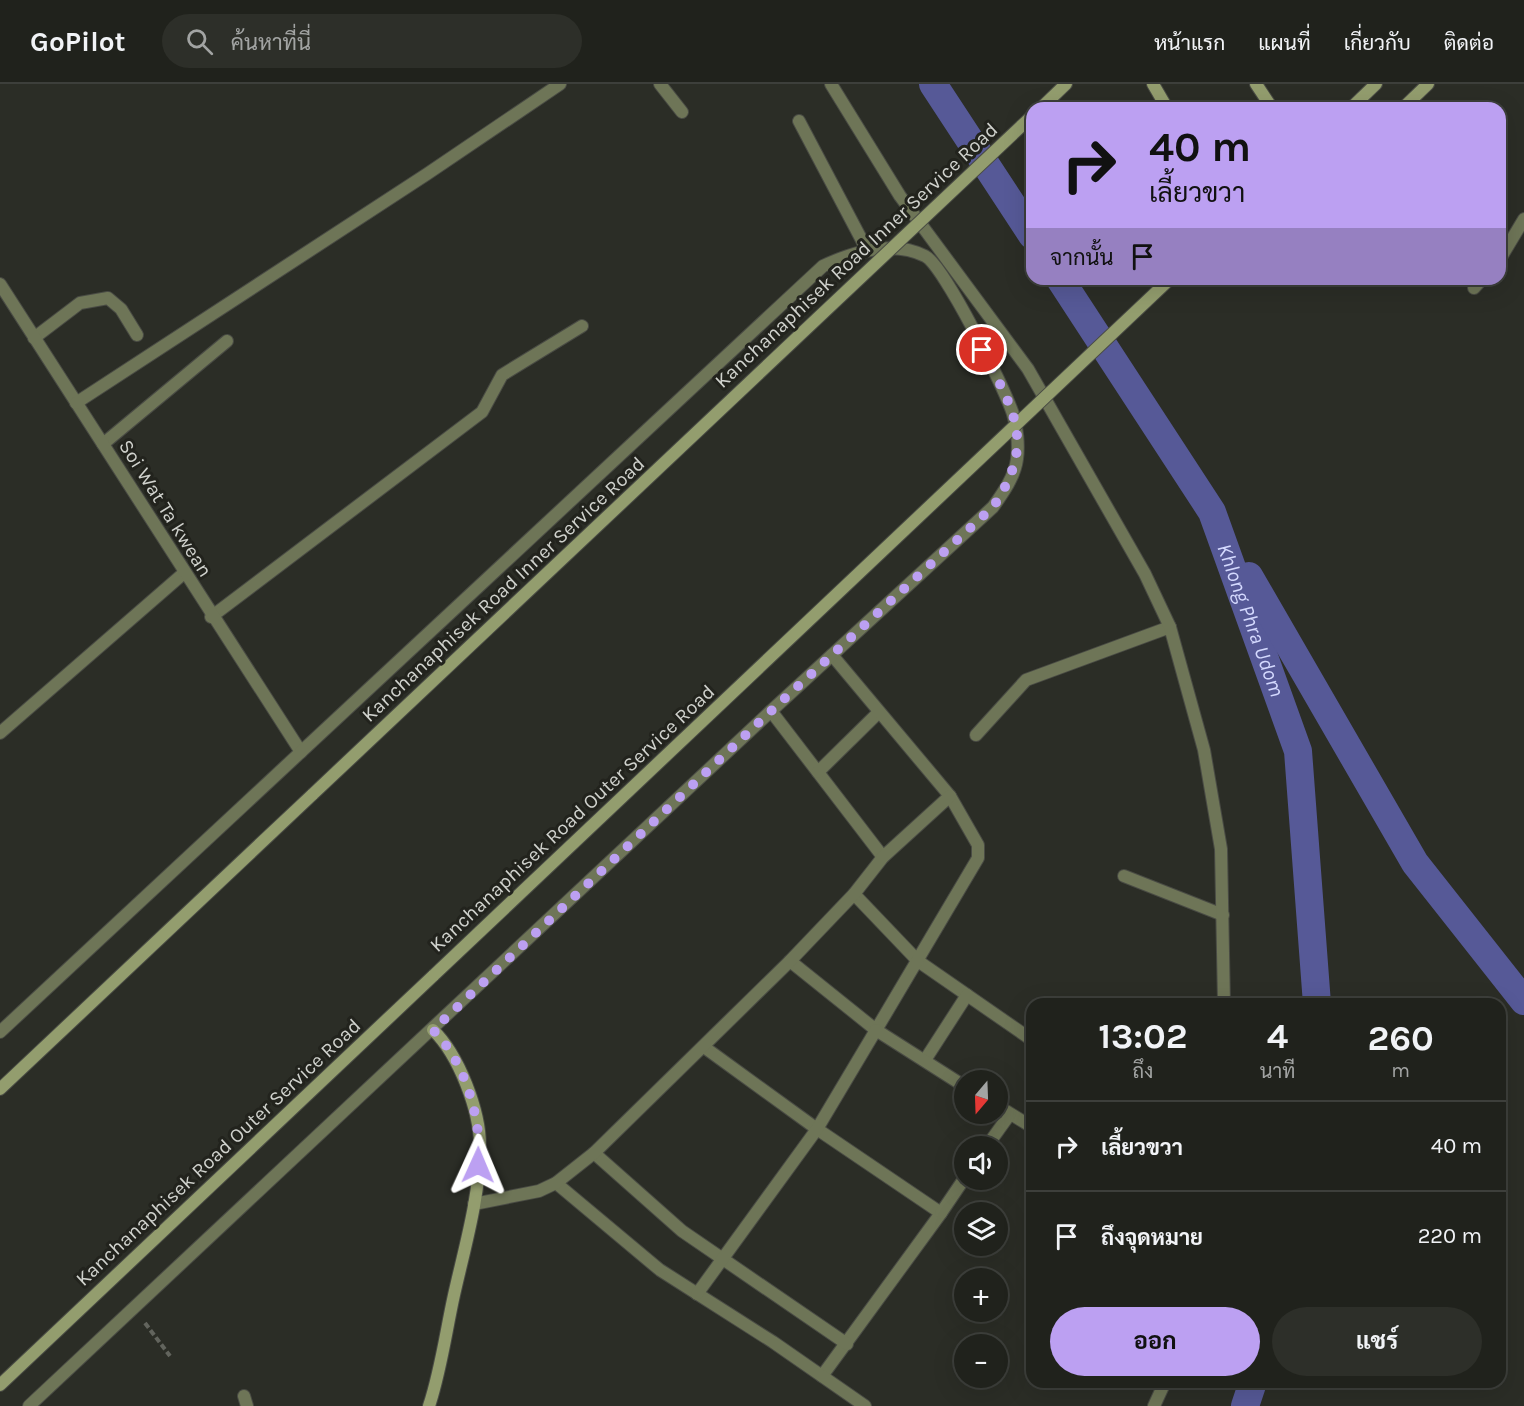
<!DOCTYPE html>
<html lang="th">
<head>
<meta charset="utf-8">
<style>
	:root { --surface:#20221c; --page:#2d2f29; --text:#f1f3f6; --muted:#a2a4a3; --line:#3d3f3b; --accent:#bca0f2 }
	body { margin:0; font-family:Karla,Sarabun,sans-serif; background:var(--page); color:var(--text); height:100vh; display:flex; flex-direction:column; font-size:22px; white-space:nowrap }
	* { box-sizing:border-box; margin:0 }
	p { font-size:20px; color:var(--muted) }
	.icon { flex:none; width:33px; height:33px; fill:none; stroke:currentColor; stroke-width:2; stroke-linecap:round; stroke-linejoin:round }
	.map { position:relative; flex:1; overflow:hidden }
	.details { position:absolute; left:1026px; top:914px; width:480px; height:390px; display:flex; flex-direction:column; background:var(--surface); border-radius:18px; box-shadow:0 6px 24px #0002,0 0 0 2px var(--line) }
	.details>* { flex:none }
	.top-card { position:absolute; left:1026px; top:18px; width:480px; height:183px; border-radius:18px; box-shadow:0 6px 24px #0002,0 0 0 2px var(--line); background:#bca0f2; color:#111; overflow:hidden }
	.needle { width:39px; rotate:199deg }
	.tools { position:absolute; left:954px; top:986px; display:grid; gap:12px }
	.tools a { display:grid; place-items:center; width:54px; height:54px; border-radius:50%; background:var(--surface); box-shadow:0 6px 24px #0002,0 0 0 2px var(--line); font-size:30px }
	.pin { position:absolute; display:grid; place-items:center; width:51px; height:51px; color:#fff; margin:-26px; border:3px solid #fff; border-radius:50%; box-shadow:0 2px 6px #0007 }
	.me { position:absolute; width:66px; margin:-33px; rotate:1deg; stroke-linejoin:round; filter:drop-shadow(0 0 4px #0008) }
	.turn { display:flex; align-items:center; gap:21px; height:126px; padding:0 24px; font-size:27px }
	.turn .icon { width:78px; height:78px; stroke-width:2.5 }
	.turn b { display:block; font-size:42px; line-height:51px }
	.then { display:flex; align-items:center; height:57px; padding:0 24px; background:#0003; gap:12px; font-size:22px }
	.eta { display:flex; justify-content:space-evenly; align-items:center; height:102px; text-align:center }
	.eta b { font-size:36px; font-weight:700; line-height:42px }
	.action { display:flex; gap:12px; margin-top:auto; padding:12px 24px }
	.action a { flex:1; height:69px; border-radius:36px; background:var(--accent); color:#111; font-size:24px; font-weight:700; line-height:69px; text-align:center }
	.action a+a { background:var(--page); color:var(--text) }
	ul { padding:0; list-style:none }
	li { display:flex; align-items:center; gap:18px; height:90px; padding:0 24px; border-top:2px solid var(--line) }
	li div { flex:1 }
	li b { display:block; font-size:22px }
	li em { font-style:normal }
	header { display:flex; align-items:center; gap:36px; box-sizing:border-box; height:84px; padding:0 30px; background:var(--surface); border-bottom:2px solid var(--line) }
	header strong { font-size:28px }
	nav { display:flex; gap:33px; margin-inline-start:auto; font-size:21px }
	.search { width:420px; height:54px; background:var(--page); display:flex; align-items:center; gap:15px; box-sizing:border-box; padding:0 21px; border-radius:33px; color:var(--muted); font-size:22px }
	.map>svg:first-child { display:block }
</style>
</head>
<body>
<header>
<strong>GoPilot</strong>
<div class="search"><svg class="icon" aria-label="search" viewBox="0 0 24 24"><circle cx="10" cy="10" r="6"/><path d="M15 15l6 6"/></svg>ค้นหาที่นี่</div>
<nav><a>หน้าแรก</a><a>แผนที่</a><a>เกี่ยวกับ</a><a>ติดต่อ</a></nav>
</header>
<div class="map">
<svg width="1524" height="1322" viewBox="0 0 1524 1322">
	<rect width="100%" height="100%" fill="#2b2d26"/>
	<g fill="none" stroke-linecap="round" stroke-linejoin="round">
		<g stroke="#565997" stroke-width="28">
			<path d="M933 0 1032 151"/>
			<path id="s1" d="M1060 195 1212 428 1298 667 1317 920"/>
			<path d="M1249 492 1415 779 1524 917"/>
			<path d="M1245 1322 1253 1298"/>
		</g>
		<g stroke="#494b44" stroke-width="14">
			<g id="lane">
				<path d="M799 37 867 166"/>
				<path d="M1500 175 1524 135"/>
				<path d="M1474 204 1482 195"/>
				<path d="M34 254 80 219 108 214 121 225 137 251"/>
				<path d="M103 360 227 257"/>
				<path d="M211 533 482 328 502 291 582 242"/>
				<path d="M771 627 883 773"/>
				<path d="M0 649 184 489"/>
				<path d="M976 651 1026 596 1170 543"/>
				<path d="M818 688 878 629"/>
				<path d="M1124 792 1223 831"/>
				<path d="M854 810 918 877 1032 956"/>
				<path d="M790 877 876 946 978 774V761L950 712 832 571"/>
				<path d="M704 963 817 1045 941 1129 822 1292"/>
				<path d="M925 976 967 911"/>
				<path d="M998 1022 1032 1043"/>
				<path d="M987 1062 1010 1030"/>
				<path d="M594 1069 682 1147 847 1260"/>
				<path d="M556 1099 660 1186 773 1258 865 1322"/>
				<path d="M474 1120 539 1107 556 1099 594 1069 790 877 854 810 883 773 950 712"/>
				<path d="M941 1129 964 1095"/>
				<path d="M697 1210 817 1045 876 946 964 1002"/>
				<path d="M244 1312 247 1322"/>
			</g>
		</g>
		<g stroke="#494b44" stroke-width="14">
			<g id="street">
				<path d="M660 0 682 28"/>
				<path d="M831 0 900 112 1028 285 1145 490 1170 543 1204 666 1221 765 1224 920"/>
				<path d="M0 200 301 668"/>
				<path d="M76 319 427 90 560 0"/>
				<path d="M0 948 823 182C853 168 893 156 925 172 944 181 1005 305 1013 330 1017 343 1019 361 1017 375 1015 392 1003 409 993 423L771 627 29 1322"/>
				<path d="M1154 1322 1165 1298"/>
			</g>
		</g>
		<g stroke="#494b44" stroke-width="14">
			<g id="secondary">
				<path d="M1153 0 1167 24"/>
				<path d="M1256 0 1272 24"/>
				<path d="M1041 24 1066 0"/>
				<path d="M1351 24 1376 0"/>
				<path d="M1403 24 1428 0"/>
				<path d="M0 1005 313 710"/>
				<path d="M0 1301 434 891"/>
				<path d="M429 1322C441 1286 446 1247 454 1211 465 1162 480 1112 480 1062 480 1027 459 971 433 946"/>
			</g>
		</g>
		<path stroke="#62645d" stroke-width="4" stroke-dasharray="6 3" stroke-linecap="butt" d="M145 1239 170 1272"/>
		<use href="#lane" stroke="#6e7557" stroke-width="12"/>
		<use href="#street" stroke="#6e7557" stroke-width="12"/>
		<use href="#secondary" stroke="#939d6e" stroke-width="12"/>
		<g stroke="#494b44" stroke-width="14" stroke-linecap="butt">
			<g id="secondary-bridge">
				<path d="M313 710 1032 32"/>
				<path d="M434 891 1170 195"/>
			</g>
		</g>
		<use href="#secondary-bridge" stroke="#939d6e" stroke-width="12"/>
	</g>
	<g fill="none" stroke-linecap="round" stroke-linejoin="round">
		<path stroke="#bca0f2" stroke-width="10" stroke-dasharray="0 18" d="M478 1081C483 1038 465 977 433 946L771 627 993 423C1036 359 1015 328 982 266"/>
	</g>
	<g text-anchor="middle" stroke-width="6" stroke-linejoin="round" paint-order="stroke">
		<g font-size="20" fill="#d0d2cd" stroke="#22231d">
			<text transform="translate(856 171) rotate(-43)" y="7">Kanchanaphisek Road Inner Service Road</text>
			<text transform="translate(166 424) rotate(58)" y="7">Soi Wat Ta kwean</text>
			<text transform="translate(503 505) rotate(-43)" y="7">Kanchanaphisek Road Inner Service Road</text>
			<text transform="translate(572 734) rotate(-43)" y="7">Kanchanaphisek Road Outer Service Road</text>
			<text transform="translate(218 1068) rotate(-43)" y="7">Kanchanaphisek Road Outer Service Road</text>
		</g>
		<g font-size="21" font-style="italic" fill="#d4d9fe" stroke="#22231d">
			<text dy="7" stroke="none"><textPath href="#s1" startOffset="393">Khlong Phra Udom</textPath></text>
		</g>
	</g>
</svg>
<div class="tools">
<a><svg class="needle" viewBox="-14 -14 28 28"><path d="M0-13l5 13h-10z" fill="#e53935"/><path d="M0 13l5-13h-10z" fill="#a2a4a3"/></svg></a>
<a><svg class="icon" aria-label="sound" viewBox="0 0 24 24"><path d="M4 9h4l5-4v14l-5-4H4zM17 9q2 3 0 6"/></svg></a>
<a><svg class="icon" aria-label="layers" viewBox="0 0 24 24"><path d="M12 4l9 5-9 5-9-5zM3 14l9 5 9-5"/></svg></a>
<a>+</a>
<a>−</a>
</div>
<div class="pin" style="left:982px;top:266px;background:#d93025"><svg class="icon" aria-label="arrive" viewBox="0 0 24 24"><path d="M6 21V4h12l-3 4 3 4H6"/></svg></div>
<svg class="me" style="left:478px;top:1081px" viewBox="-20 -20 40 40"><path d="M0-17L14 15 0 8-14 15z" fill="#bca0f2" stroke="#fff" stroke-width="4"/></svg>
<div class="top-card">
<div class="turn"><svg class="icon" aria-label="right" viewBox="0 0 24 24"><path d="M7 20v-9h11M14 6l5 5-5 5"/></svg><div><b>40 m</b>เลี้ยวขวา</div></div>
<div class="then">จากนั้น<svg class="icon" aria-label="arrive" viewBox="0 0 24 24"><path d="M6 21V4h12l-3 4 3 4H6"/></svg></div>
</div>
<section class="details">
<div class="eta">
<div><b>13:02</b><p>ถึง</p></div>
<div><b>4</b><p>นาที</p></div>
<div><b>260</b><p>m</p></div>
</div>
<ul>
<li><svg class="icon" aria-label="right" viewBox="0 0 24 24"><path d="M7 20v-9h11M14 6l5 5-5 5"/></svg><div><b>เลี้ยวขวา</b></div><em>40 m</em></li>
<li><svg class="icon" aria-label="arrive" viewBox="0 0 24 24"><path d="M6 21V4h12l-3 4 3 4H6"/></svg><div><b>ถึงจุดหมาย</b></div><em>220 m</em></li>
</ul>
<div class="action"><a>ออก</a><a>แชร์</a></div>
</section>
</div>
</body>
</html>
